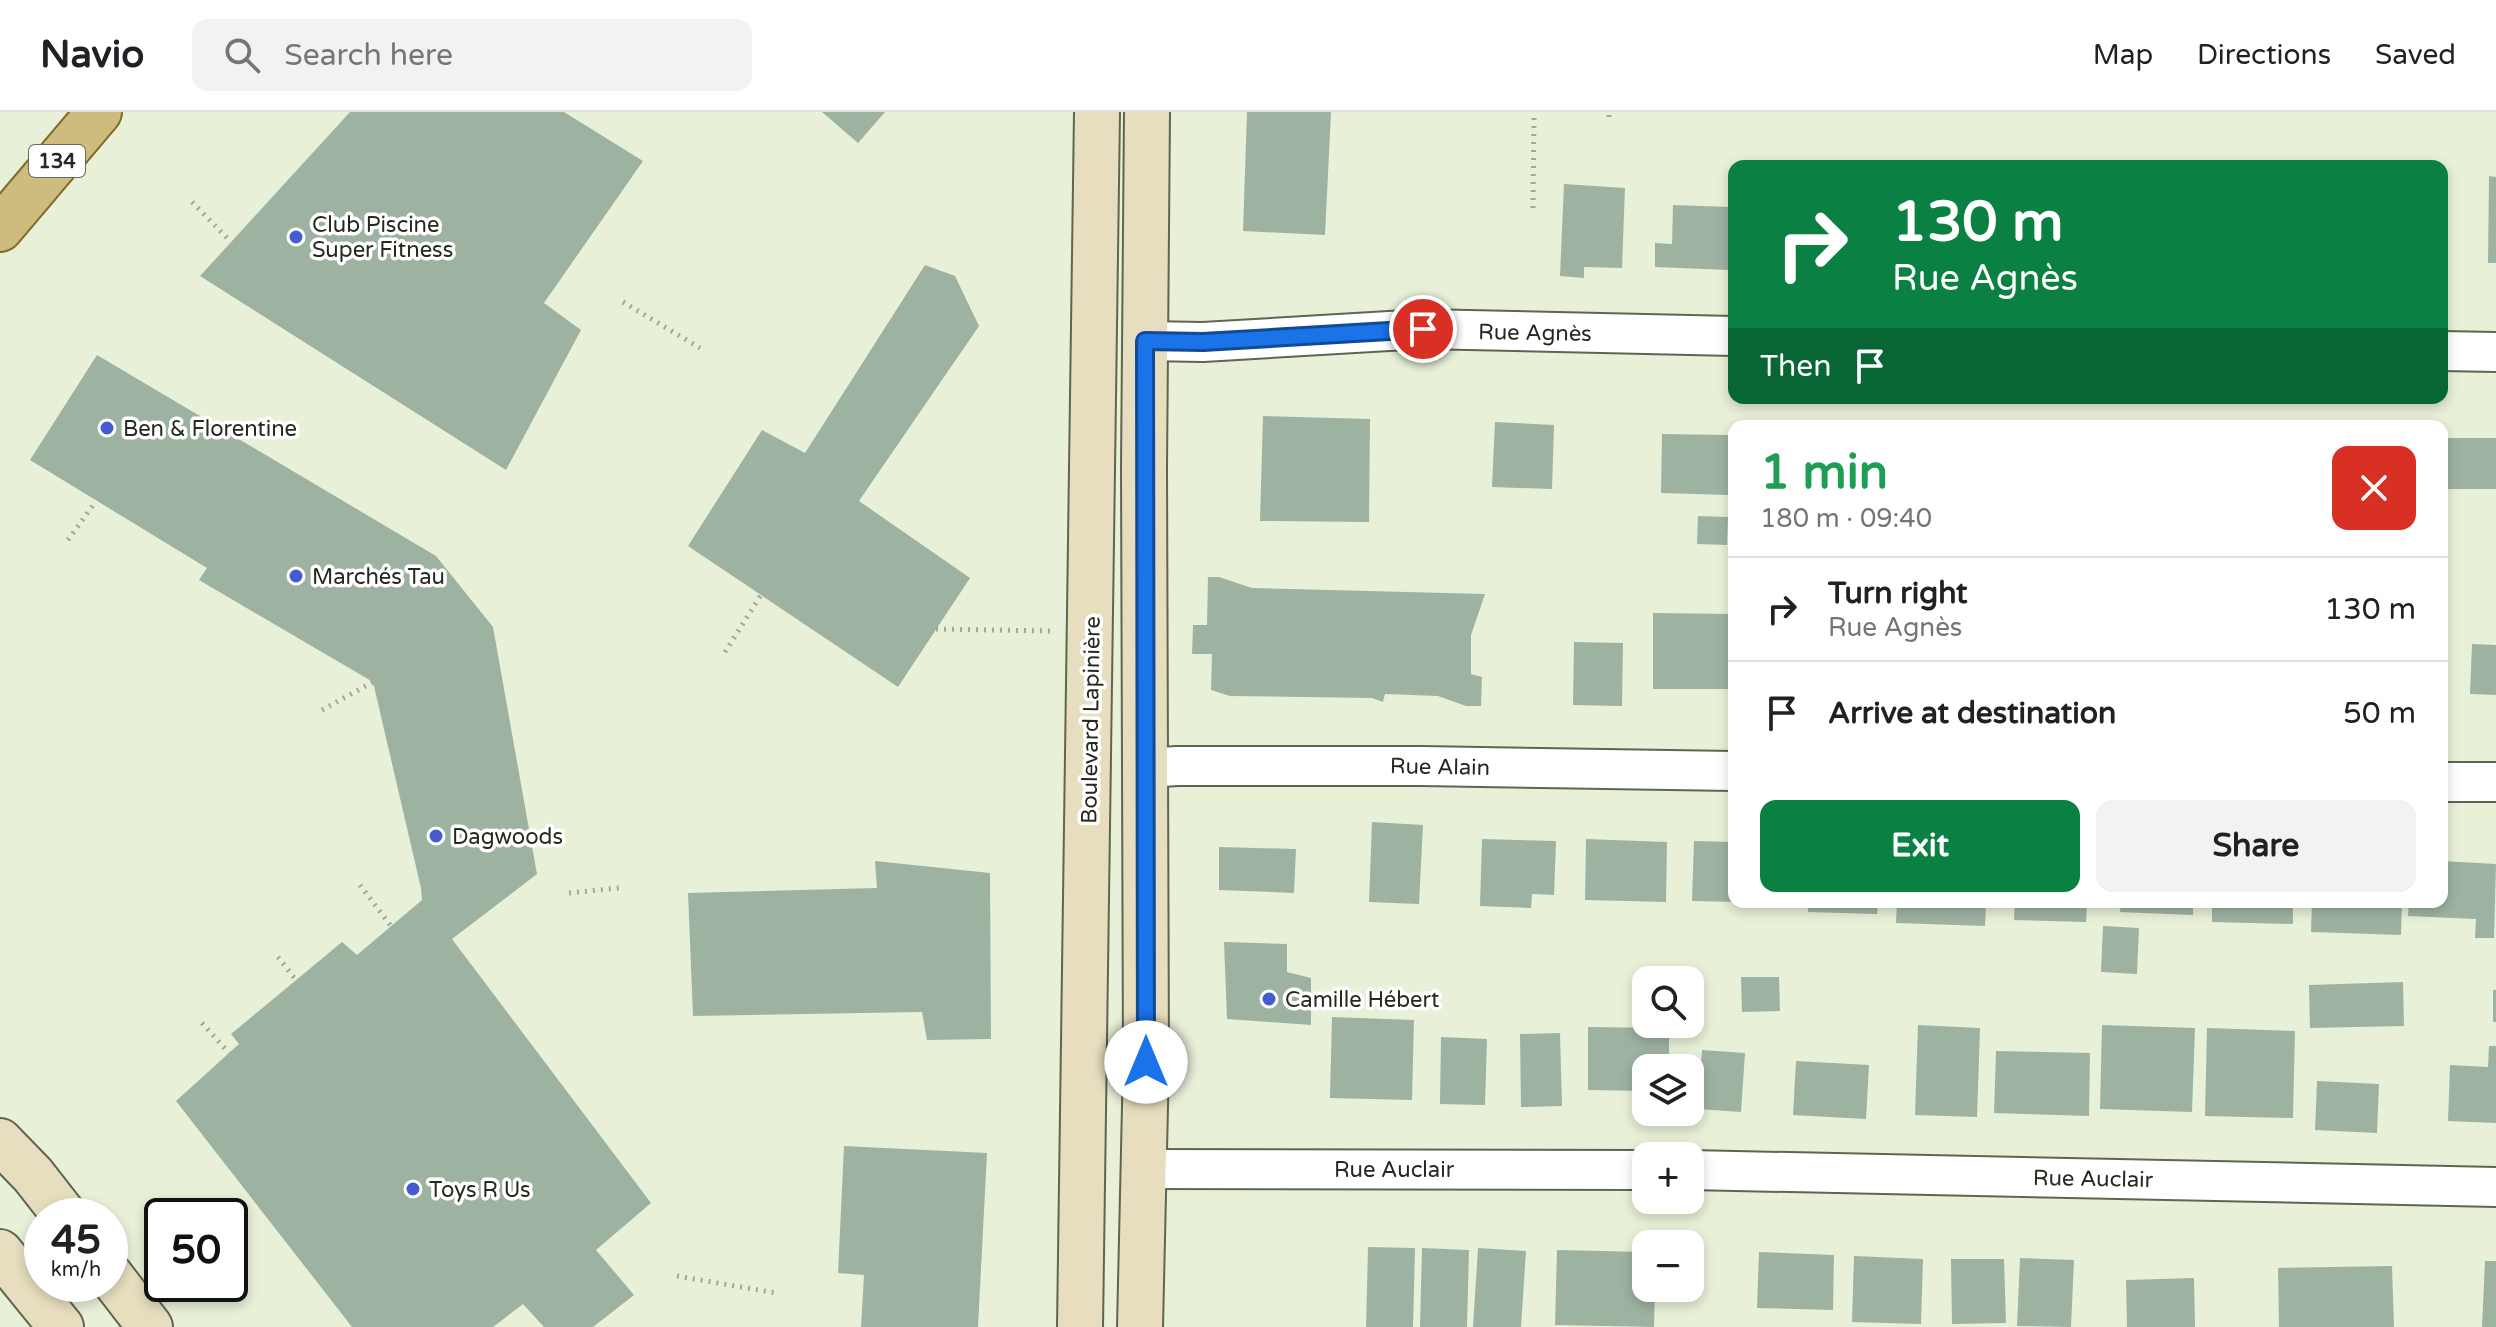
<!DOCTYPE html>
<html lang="en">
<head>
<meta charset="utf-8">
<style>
	:root { --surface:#fff; --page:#f2f2f2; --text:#202124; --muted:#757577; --line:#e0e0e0; --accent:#0b8043 }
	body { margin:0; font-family:"Varela Round",sans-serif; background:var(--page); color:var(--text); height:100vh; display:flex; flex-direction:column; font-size:30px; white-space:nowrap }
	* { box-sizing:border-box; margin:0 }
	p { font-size:26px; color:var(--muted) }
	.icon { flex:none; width:44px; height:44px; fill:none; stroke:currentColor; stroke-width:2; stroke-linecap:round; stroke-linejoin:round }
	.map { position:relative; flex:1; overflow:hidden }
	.drawer { position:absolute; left:1728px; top:308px; width:720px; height:488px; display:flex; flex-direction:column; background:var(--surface); border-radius:16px; box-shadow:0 4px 12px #0003 }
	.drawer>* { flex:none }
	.banner { position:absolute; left:1728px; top:48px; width:720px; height:244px; border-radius:16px; box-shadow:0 4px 12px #0003; background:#0b8043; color:#fff; overflow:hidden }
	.buttons { position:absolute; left:1632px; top:854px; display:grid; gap:16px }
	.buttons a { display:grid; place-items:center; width:72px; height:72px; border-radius:16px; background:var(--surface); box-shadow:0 4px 12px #0003; font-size:40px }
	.speed { position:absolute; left:24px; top:1086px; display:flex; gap:16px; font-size:40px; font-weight:700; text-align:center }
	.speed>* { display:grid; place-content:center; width:104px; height:104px; border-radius:50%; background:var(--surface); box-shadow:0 4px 12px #0003; line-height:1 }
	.speed small { font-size:20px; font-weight:400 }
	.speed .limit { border:4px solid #111; border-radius:12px; background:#fff; color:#111 }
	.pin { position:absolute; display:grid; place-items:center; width:68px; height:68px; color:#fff; margin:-34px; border:4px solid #fff; border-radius:50%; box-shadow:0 2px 8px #0007 }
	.me { position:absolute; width:88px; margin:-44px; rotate:0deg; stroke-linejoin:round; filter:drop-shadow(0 0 6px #0008) }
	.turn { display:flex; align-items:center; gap:28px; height:168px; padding:0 32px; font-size:36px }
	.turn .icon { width:104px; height:104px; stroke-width:2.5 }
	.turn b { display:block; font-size:56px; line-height:68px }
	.then { display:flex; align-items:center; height:76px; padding:0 32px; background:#0003; gap:16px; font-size:30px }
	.round { display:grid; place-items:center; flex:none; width:84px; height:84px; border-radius:16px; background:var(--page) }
	.headline { display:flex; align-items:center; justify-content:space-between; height:136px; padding:0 32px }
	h1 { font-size:48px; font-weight:700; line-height:60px; color:#1e9e55 }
	.primary-button { display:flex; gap:16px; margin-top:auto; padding:16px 32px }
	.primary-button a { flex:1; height:92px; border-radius:16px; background:var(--accent); color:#fff; font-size:32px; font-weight:700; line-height:92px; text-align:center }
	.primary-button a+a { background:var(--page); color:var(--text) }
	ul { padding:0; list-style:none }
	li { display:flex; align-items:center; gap:24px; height:104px; padding:0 32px; border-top:2px solid var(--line) }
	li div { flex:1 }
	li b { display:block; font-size:30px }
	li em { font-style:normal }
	header { display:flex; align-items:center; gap:48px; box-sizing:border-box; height:112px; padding:0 40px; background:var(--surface); border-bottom:2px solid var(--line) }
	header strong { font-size:38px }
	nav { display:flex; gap:44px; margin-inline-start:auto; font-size:28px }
	.search { width:560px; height:72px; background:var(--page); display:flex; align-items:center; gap:20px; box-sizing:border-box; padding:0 28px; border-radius:16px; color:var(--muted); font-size:30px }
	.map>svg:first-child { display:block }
</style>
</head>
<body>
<header>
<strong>Navio</strong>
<div class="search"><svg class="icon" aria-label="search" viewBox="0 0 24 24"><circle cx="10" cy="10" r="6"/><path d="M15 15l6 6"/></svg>Search here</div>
<nav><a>Map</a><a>Directions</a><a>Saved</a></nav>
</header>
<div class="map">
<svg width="2496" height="1215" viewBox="0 0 2496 1215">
	<rect width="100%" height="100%" fill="#e8f0d8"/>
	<g fill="#9eb2a2">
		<path d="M350 0H564L643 49 544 191 581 218 506 358 200 164Z"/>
		<path d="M822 0H885L858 31Z"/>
		<path d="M1247 0H1331L1325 123 1243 119Z"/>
		<path d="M2489 64 2496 65V151H2488Z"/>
		<path d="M1564 72 1625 76 1622 156 1584 155V166L1560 164Z"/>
		<path d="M1673 93 1730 95 1728 158 1655 155V131L1672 132Z"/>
		<path d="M925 153 955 164 979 214 859 389 970 466 898 575 688 434 762 318 805 341Z"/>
		<path d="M97 243 436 444 493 515 537 762 452 827 651 1091 596 1138 634 1183 593 1215H544L523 1192 493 1215H352L176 989 239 932 231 922 342 830 357 843 422 788 421 776 373 570 199 468 207 456 30 348Z"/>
		<path d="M1263 304 1370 307 1369 410 1260 409Z"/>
		<path d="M1495 310 1554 313 1552 377 1492 375Z"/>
		<path d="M1662 322 1729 323 1728 383 1661 381Z"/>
		<rect x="2442" y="326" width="54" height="51"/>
		<path d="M1698 404 1728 405 1727 433 1697 432Z"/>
		<path d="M1208 465H1219L1252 476 1485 482 1471 523V562L1482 565 1481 594H1466L1438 584 1385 582 1383 590 1372 586 1230 584 1211 578 1212 542H1192L1193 513H1207Z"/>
		<path d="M1653 501 1734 502V577H1653Z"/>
		<path d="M1574 530 1623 531 1622 594 1573 593Z"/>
		<path d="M2472 532 2496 533V583L2470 582Z"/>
		<path d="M1372 710 1423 713 1419 792 1369 790Z"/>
		<path d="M1482 727 1556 729 1554 783 1532 782 1531 796 1480 794Z"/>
		<path d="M1586 727 1667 730 1666 790 1585 788Z"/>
		<path d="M1694 729 1734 730V790L1692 789Z"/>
		<path d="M1219 735 1296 737 1294 781 1219 778Z"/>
		<path d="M875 749 990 761 991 927 927 928 922 900 693 904 688 781 877 776Z"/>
		<path d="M2442 749 2496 752 2494 826H2475L2476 807 2408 804 2409 790H2442Z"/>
		<path d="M1808 790H1878L1877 802 1808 800Z"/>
		<path d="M1897 790H1986L1985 814 1896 811Z"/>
		<path d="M2015 790H2087L2086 810 2014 808Z"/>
		<path d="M2121 790H2193V803L2120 800Z"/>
		<path d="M2212 790H2293V812L2212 810Z"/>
		<path d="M2312 790H2402L2401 823 2311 820Z"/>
		<path d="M2103 814 2139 816 2137 862 2101 860Z"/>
		<path d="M1224 830 1287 832V860L1311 866V913L1227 907Z"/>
		<path d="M1741 865H1779L1780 899 1742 900Z"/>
		<path d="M2403 870 2404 914 2310 916 2309 873Z"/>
		<rect x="2493" y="878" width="3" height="32"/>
		<path d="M1332 905 1414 908 1412 988 1330 986Z"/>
		<path d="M1918 913 1980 916 1977 1005 1915 1003Z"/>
		<path d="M2102 913 2195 916 2192 1000 2100 997Z"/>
		<path d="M1588 915 1669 916V956H1646V979L1588 978Z"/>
		<path d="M2207 916 2295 919 2293 1006 2205 1004Z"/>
		<path d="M1560 921 1562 994 1521 995 1520 922Z"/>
		<path d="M1441 925 1487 927 1485 993 1440 992Z"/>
		<path d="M2489 934H2496V1011L2448 1009 2450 953 2488 955Z"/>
		<path d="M1702 938 1745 941 1741 1000 1698 997Z"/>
		<path d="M1996 939 2090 941 2089 1004 1994 1001Z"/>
		<path d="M1796 949 1869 953 1866 1007 1793 1003Z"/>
		<path d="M2317 969 2379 972 2377 1021 2315 1018Z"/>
		<path d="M844 1034 987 1041 978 1215H861L864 1163 838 1161Z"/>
		<path d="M1368 1135 1415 1136 1413 1215H1366Z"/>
		<path d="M1422 1136 1469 1138 1467 1215H1420Z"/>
		<path d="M1478 1136 1526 1139 1521 1215H1473Z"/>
		<path d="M1557 1138 1646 1140V1176H1655L1654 1215 1555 1213Z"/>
		<path d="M1759 1140 1834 1143 1833 1198 1757 1196Z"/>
		<path d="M1854 1144 1923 1147 1921 1212 1852 1210Z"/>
		<path d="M2020 1146 2074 1148 2071 1215 2017 1214Z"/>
		<path d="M1951 1147H2004L2006 1211 1952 1212Z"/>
		<path d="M2485 1149H2496V1215H2482Z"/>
		<path d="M2392 1154 2394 1215H2279L2278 1156Z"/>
		<path d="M2194 1166 2195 1215H2127L2126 1168Z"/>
	</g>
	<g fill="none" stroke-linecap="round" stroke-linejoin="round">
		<g stroke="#5f6551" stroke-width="42">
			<g id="street">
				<path d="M1145 229 1203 230 1423 217 1734 224"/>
				<path d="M2442 239 2496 240"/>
				<path d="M1146 656 1177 654H1421L1734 659"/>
				<path d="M2442 670H2496"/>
				<path d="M1142 1057 1646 1058"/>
				<path d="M1690 1058 2496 1075"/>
			</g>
		</g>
		<g stroke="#5f6551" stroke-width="48">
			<g id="secondary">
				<path d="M0 1029 33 1063 65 1104"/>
				<path d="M0 1140 61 1215"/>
				<path d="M110 1163 150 1215"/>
				<path d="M1080 1215 1097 0"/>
				<path d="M1140 1215 1146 950 1144 356 1147 0"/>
			</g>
		</g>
		<g stroke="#7e6c25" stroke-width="48">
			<path id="primary" d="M0 117 99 0"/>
		</g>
		<g stroke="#a2a896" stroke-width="5" stroke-dasharray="2 6" stroke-linecap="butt">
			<path d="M1609 5V0"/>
			<path d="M192 90 231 130"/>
			<path d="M1533 96 1534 4"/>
			<path d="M623 190 700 236"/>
			<path d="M68 428 96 389"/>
			<path d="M936 517 1050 519"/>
			<path d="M725 540 761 483"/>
			<path d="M322 598 373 570"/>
			<path d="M360 773 391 814"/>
			<path d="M569 781 619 776"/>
			<path d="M278 845 296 868"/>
			<path d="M202 911 229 941"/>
			<path d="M677 1164 776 1181"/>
		</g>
		<use href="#street" stroke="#fff" stroke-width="38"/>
		<use href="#secondary" stroke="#e6debe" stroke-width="44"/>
		<use href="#primary" stroke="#cebc7e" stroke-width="44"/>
	</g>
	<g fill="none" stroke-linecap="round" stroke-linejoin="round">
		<g stroke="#114b97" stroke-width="20">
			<path id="route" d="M1146 950 1145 229 1203 230 1423 217"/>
		</g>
		<use href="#route" stroke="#1a73e8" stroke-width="14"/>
	</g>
	<g fill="#445ccf" stroke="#fff" stroke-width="3">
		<circle cx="296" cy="125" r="8"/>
		<circle cx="107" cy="316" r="8"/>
		<circle cx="296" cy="464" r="8"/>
		<circle cx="436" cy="724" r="8"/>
		<circle cx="1269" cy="887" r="8"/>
		<circle cx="413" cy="1077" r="8"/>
	</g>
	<g text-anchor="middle" stroke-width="7" stroke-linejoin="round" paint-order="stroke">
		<rect fill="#fff" stroke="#676963" stroke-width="2" x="29" y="33" width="56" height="32" rx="6"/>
		<g font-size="20" font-weight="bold" fill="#262920">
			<text x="57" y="56">134</text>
		</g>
		<g font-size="22" fill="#262920" stroke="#fff" text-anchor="start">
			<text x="312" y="120">Club Piscine<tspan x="312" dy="25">Super Fitness</tspan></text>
			<text x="123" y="324">Ben &amp; Florentine</text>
			<text x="312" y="472">Marchés Tau</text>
			<text x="452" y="732">Dagwoods</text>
			<text x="1285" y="895">Camille Hébert</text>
			<text x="429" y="1085">Toys R Us</text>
		</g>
		<g font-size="22" fill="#262920" stroke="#fff">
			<text transform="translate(1535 220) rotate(1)" y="8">Rue Agnès</text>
			<text transform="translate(1090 608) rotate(-89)" y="8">Boulevard Lapinière</text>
			<text transform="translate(1440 654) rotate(1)" y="8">Rue Alain</text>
			<text x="1394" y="1065">Rue Auclair</text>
			<text transform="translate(2093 1066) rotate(1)" y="8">Rue Auclair</text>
		</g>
	</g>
</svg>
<div class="buttons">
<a><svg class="icon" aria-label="search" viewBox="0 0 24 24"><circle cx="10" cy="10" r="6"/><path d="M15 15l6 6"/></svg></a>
<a><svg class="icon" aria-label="layers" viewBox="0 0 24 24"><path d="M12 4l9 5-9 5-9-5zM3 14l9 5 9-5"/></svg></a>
<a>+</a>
<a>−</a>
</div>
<div class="speed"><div>45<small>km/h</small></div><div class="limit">50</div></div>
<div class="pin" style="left:1423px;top:217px;background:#d93025"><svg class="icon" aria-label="arrive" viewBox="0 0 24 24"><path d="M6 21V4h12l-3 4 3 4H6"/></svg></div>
<svg class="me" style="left:1146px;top:950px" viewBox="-20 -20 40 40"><circle r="19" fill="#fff"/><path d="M0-13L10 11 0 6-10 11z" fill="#1a73e8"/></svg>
<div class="banner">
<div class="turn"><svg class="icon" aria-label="right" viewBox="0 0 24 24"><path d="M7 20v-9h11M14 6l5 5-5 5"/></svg><div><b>130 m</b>Rue Agnès</div></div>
<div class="then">Then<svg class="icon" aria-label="arrive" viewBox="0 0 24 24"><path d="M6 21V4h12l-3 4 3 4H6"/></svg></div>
</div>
<section class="drawer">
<div class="headline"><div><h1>1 min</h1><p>180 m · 09:40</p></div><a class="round" style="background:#d93025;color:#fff"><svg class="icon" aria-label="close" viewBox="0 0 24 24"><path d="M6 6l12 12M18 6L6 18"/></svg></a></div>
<ul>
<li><svg class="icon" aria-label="right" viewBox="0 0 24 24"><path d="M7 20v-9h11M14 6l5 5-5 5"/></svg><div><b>Turn right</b><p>Rue Agnès</p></div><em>130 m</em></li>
<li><svg class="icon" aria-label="arrive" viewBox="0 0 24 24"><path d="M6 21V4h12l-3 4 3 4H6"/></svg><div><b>Arrive at destination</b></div><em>50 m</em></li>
</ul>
<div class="primary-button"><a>Exit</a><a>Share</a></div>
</section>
</div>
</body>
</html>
